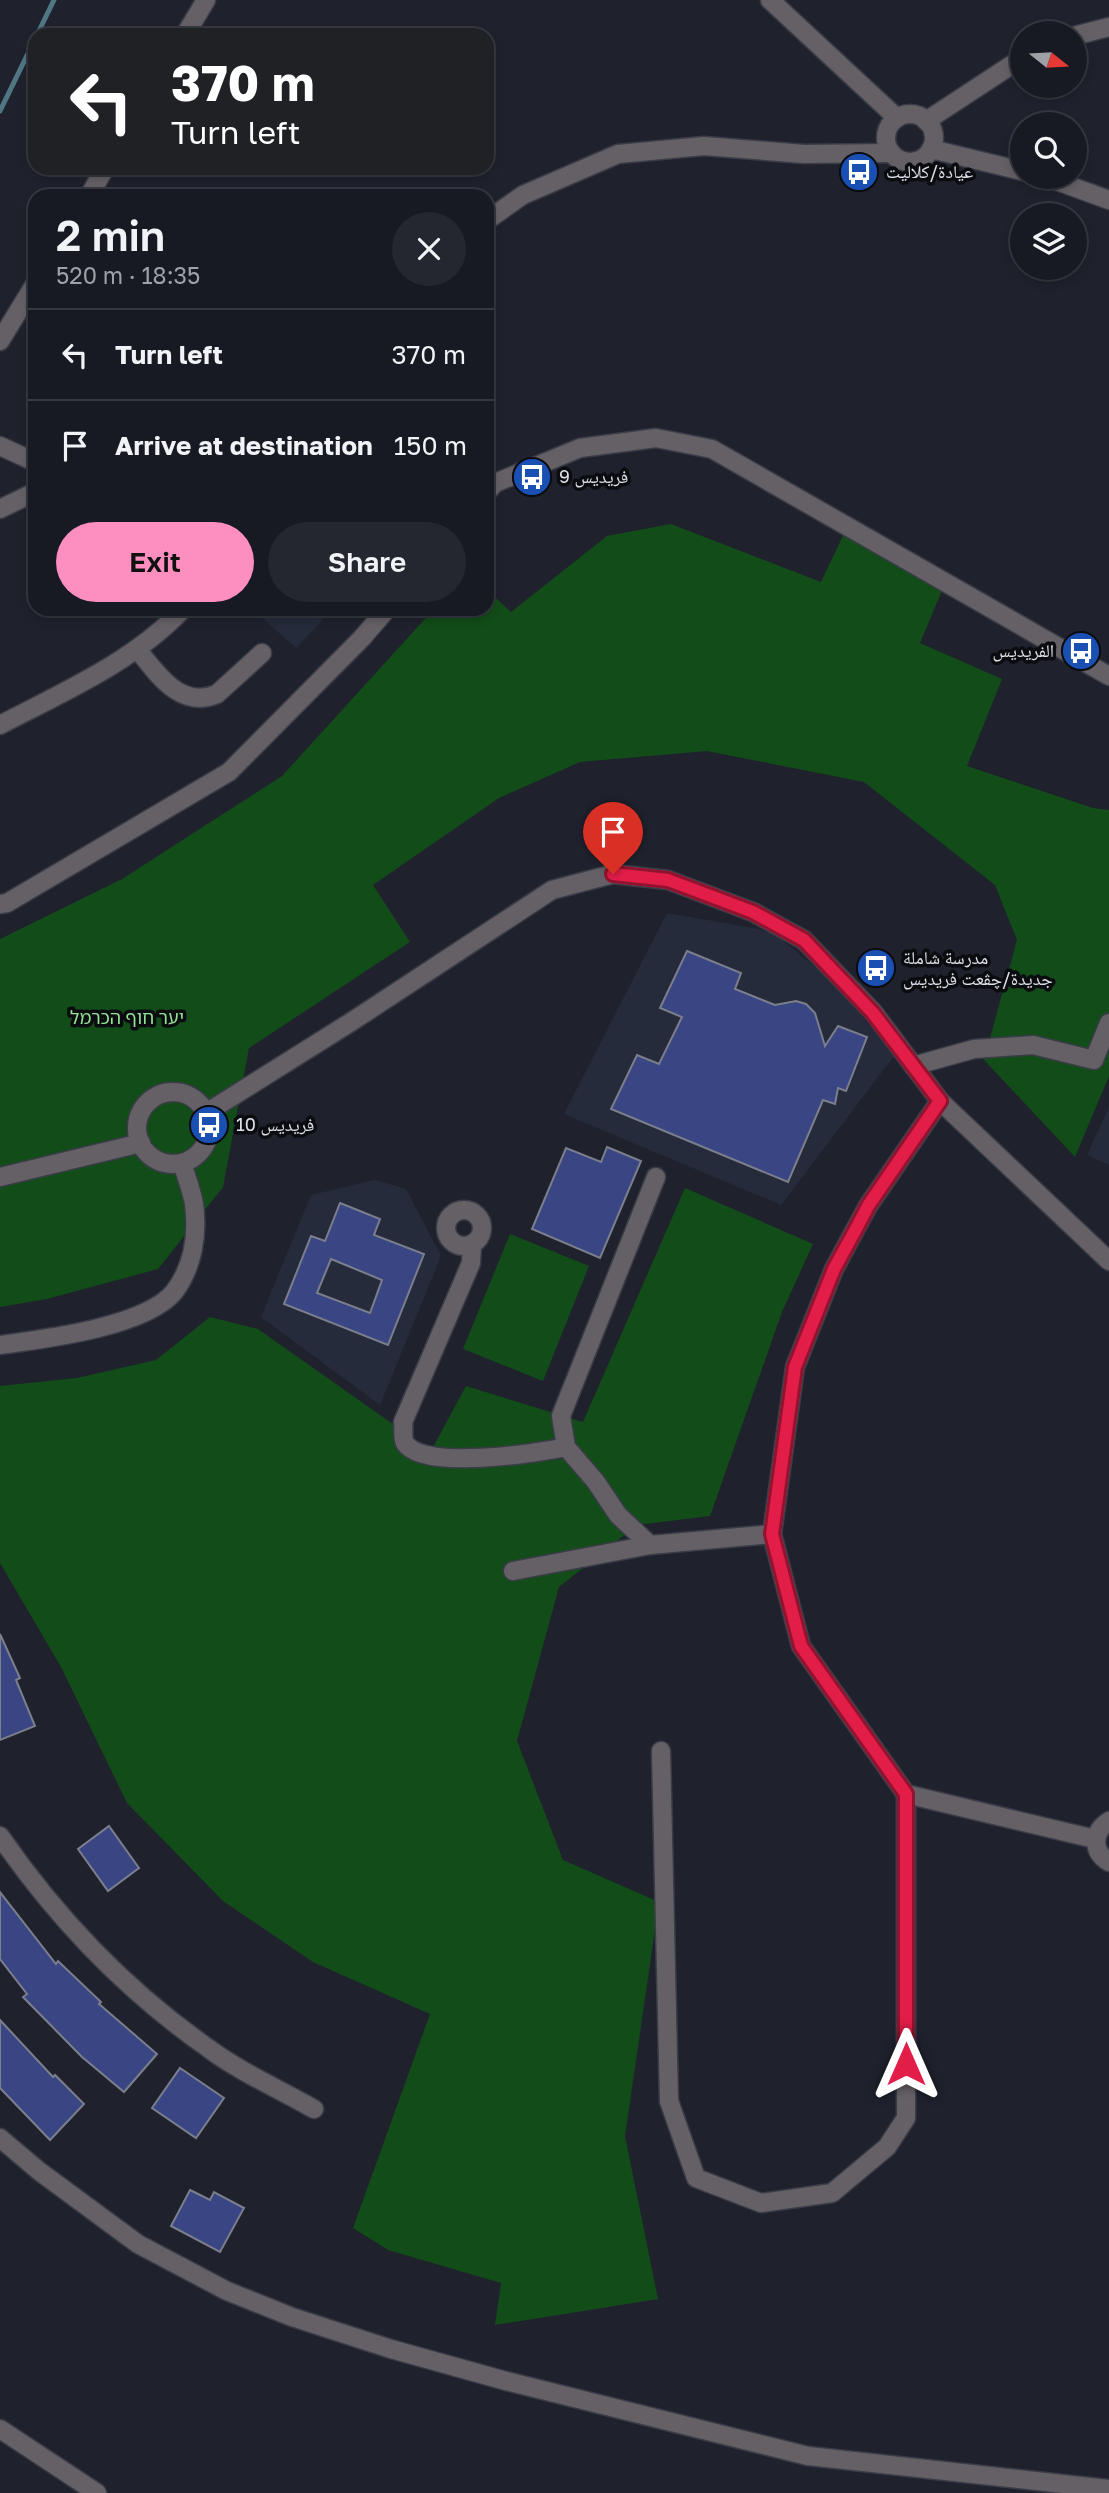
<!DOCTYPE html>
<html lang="en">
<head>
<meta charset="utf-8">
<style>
	:root { --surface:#171a22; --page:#24272f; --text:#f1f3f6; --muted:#9ea1a5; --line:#363840; --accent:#fd8ec0 }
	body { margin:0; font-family:"Golos Text","Noto Naskh Arabic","Noto Sans Hebrew",sans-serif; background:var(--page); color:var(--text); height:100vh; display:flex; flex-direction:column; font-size:26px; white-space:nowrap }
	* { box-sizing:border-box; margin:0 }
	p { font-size:23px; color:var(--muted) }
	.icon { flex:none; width:38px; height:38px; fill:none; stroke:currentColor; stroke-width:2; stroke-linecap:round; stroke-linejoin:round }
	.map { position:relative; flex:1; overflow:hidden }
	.drawer { position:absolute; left:28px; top:189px; width:466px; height:427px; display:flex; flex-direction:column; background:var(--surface); border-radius:21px; box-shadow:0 4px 10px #0003,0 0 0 2px var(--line) }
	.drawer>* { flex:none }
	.guide { position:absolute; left:28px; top:28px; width:466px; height:147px; border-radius:21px; box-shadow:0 4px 10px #0003,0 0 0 2px var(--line); background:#202124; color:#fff; overflow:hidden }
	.needle { width:46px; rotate:108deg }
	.tools { position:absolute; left:1010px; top:21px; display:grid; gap:14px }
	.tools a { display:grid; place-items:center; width:77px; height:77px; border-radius:50%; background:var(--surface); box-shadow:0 4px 10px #0003,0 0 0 2px var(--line); font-size:35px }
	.pin { position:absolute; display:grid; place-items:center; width:60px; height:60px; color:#fff; margin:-72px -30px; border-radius:50% 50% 50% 0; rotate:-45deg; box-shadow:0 0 7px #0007 }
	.pin .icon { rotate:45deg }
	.me { position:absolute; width:77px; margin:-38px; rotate:0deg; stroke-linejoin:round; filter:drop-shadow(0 0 5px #0008) }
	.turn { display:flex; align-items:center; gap:24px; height:147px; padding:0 28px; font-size:32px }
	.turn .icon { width:91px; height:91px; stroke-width:2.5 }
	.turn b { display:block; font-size:49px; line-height:60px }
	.round { display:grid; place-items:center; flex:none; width:74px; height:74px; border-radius:37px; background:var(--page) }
	.headline { display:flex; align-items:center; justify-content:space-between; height:119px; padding:0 28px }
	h1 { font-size:42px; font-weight:600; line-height:52px }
	.cta { display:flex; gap:14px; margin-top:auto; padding:14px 28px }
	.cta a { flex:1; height:80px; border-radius:42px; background:var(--accent); color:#111; font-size:28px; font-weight:600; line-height:80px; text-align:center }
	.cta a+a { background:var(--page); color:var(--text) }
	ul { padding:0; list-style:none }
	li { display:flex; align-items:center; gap:21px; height:91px; padding:0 28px; border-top:2px solid var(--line) }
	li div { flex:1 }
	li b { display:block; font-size:26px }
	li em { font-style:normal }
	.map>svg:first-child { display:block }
</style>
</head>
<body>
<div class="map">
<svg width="1109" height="2493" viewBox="0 0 1109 2493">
	<rect width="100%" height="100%" fill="#1f222d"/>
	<g fill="#262b3b">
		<path d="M252 609H333L296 648Z"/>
		<path d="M667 913 759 929 776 935 838 986 894 1056 781 1205 564 1114Z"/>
		<path d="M1109 1107V1165L1087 1155Z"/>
		<path d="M375 1180 406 1189 441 1256 380 1405 261 1317 311 1195Z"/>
	</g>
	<g fill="#124c18">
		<path d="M849 523 946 581 920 643 1002 679 967 766 1093 808 1109 810V1076L1075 1157 984 1060 1017 940 995 885 864 782 707 751 580 762 499 798 373 885 410 942 249 1048 223 1187 158 1269 47 1299 0 1307V939L122 879 282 776 434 609H486L487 590 511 612 607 536 671 524 821 582Z"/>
		<path d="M685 1188 813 1244 782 1312 710 1516 637 1525 559 1587 517 1741 563 1860 659 1902 625 2136 658 2299 495 2325 501 2283 388 2250 353 2228 430 2014 313 1962 223 1901 127 1803 61 1667 0 1563V1386L77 1378 156 1360 210 1317 258 1329 431 1451 466 1386 583 1422Z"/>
		<path d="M510 1234 589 1266 543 1381 463 1349Z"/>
	</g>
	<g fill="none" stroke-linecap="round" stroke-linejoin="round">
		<g stroke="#507684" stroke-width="5">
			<path d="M37 35 54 0"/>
			<path d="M0 111 35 39"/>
		</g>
	</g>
	<g fill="#394683" stroke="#7b7f8c" stroke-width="2" fill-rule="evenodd">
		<path d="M687 951 741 973 735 989 775 1005 796 1001 806 1004 815 1013 825 1046 838 1026 867 1037 846 1091 838 1088 835 1104 823 1100 788 1182 611 1109 637 1055 659 1064 682 1017 660 1008Z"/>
		<path d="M607 1147 641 1161 600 1258 532 1229 566 1148 601 1162Z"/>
		<path d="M340 1203 380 1219 374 1235 424 1254 388 1345 284 1304 311 1236 325 1241ZM331 1259 382 1280 370 1313 317 1293Z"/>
		<path d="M0 1634 20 1678 16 1680 35 1726 0 1740Z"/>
		<path d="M109 1826 139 1868 108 1891 78 1849Z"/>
		<path d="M0 1892 56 1964 58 1961 101 2002 99 2004 157 2054 124 2092 82 2057 23 1997 27 1994 0 1959Z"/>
		<path d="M0 2020 53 2077 55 2075 84 2104 50 2140 0 2088Z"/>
		<path d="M180 2068 224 2098 196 2138 152 2108Z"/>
		<path d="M190 2190 210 2200 214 2192 244 2208 220 2252 171 2226Z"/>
	</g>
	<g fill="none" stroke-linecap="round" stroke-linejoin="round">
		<g stroke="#3a3d47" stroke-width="21">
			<g id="minor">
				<path d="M770 0 897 118"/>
				<path d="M185 35 206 0"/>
				<path d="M1074 36 1109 27"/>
				<circle cx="910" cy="138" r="24"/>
				<path d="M926 121 1022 58"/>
				<path d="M931 149 1022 171"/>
				<path d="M1046 177 1109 200"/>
				<path d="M89 196 105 168"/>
				<path d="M486 221 523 195 618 154 704 146 804 154 891 153"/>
				<path d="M0 341 35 284"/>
				<path d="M0 446 35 462"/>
				<path d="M486 493 495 483 580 448 656 438 712 449 1109 676"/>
				<path d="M0 509 35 492"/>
				<path d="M137 649C157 673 180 710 217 694L262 653"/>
				<path d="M0 725C63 692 133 662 183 609"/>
				<path d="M0 904 7 903 229 772 362 638 387 609"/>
				<path d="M913 1066 974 1049 1033 1045 1094 1060 1109 1023"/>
				<circle cx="173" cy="1128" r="36"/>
				<path d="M940 1101 868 1206 834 1269 795 1367 772 1534 801 1646 906 1794 1095 1839"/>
				<path d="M206 1113 351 1022 552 890 613 874 668 880 753 912 804 940 873 1012 940 1101 1109 1261"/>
				<path d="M0 1177 141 1143"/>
				<circle cx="464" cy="1228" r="18"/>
				<path d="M472 1244 471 1263 403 1422C404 1428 402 1438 405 1443 422 1471 538 1453 566 1447"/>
				<path d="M0 1345C44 1339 145 1327 174 1292 193 1267 198 1235 194 1204 192 1191 186 1176 182 1163"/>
				<path d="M650 1545 618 1515 596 1482 566 1447 561 1416 656 1177"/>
				<path d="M513 1571 650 1545 772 1534"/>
				<path d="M661 1751 669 2101 696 2178 761 2203 832 2193 887 2147 906 2118V1794"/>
				<path d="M1109 1821C1092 1832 1092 1852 1109 1862"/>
				<path d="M0 1836C56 1917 127 1991 208 2048 240 2072 279 2089 314 2109"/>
				<path d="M0 2138 39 2171 138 2244 227 2291 292 2317 391 2349 506 2381 808 2456 1109 2489"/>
				<path d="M0 2429 97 2493"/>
			</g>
		</g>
		<use href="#minor" stroke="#656065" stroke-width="18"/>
	</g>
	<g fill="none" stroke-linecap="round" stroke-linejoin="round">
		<g stroke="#92132f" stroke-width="18">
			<path id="route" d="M613 874 668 880 753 912 804 940 873 1013 940 1101 868 1206 857 1227 834 1269 795 1367 772 1534 801 1646 906 1794V2064"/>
		</g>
		<use href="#route" stroke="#e11d48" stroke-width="12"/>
	</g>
	<defs>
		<g id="bus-disc" transform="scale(2.0125)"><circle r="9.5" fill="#1a4fb4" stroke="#0a0c10"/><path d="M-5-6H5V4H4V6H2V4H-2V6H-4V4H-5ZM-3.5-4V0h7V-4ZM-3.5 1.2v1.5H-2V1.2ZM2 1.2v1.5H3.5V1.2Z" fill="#fff"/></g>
	</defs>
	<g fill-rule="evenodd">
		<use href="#bus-disc" x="859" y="172"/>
		<use href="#bus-disc" x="532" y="477"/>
		<use href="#bus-disc" x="1081" y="651"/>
		<use href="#bus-disc" x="876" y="968"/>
		<use href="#bus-disc" x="209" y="1125"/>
	</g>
	<g text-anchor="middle" stroke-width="7" stroke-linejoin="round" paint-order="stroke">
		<g font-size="18" fill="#dfe1e9" stroke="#0a0c10" text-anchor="start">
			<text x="886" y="178">عيادة/كلاليت</text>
			<text x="559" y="483">فريديس 9</text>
			<text x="1054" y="657" text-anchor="end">الفريديس</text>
			<text x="903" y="964">مدرسة شاملة<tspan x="903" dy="21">جديدة/چڤعت فريديس</tspan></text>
			<text x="236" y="1131">فريديس 10</text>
		</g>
		<g font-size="18" fill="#93e395" stroke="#0a0c10">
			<text x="127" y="1024">יער חוף הכרמל</text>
		</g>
	</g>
</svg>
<div class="tools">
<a><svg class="needle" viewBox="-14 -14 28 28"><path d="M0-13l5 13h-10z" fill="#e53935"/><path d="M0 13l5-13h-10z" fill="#9ea1a5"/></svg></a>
<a><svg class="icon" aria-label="search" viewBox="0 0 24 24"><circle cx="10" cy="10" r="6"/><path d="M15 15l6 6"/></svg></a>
<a><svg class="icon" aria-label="layers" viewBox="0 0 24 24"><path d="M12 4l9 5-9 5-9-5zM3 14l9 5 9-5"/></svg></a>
</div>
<div class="pin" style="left:613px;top:874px;background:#d93025"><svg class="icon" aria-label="arrive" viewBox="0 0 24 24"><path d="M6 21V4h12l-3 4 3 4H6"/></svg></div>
<svg class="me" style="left:906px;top:2064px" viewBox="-20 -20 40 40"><path d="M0-17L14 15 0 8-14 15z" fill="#e11d48" stroke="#fff" stroke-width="4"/></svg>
<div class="guide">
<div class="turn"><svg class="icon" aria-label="left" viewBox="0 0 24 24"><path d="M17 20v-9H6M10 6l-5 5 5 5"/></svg><div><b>370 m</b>Turn left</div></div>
</div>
<section class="drawer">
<div class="headline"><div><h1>2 min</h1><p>520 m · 18:35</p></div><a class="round"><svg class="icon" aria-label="close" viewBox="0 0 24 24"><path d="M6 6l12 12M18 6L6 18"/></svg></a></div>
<ul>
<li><svg class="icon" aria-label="left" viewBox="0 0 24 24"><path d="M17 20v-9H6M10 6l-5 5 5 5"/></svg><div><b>Turn left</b></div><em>370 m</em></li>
<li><svg class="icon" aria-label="arrive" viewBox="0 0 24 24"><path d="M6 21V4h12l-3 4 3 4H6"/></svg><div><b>Arrive at destination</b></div><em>150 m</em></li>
</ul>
<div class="cta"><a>Exit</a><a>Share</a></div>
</section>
</div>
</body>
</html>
